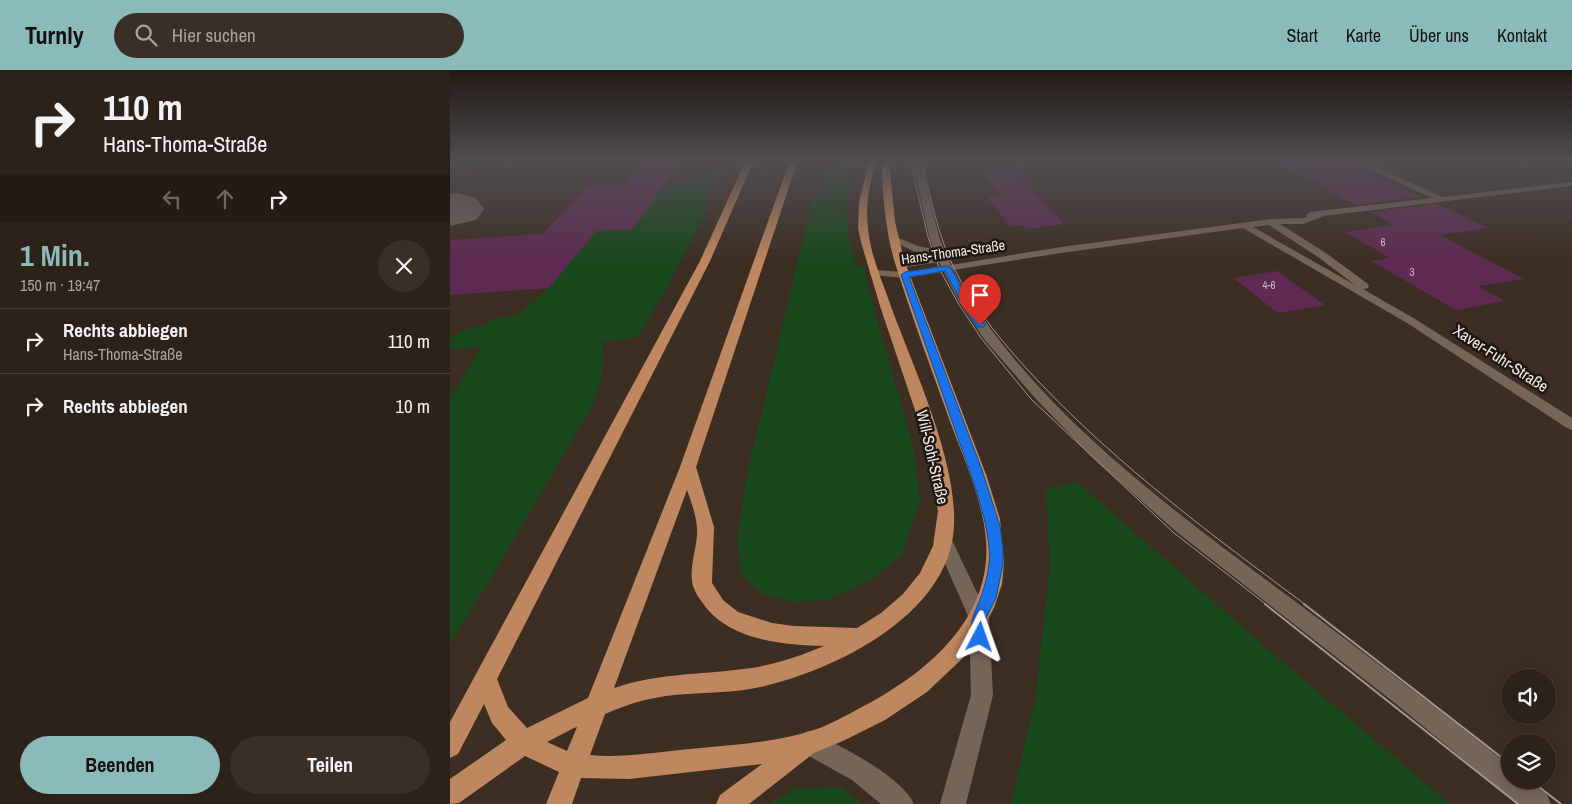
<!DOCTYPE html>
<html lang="de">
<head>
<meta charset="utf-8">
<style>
	:root { --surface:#2d221a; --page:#392f27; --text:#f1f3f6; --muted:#a7a4a2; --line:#483f39; --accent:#8bbbb9 }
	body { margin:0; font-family:"Archivo Narrow",sans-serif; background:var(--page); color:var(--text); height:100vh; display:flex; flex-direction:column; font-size:19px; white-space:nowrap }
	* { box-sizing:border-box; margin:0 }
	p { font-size:16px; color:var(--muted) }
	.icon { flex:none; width:28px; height:28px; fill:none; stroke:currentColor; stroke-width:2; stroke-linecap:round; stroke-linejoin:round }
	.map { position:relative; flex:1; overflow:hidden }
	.side { display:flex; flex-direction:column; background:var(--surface); width:450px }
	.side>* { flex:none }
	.hud { background:#2d221a; color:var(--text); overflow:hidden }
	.controls { position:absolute; left:1051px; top:599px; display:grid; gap:10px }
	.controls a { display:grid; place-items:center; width:55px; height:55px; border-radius:50%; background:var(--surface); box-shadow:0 2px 12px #0003,0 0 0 1px var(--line); font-size:25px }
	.pin { position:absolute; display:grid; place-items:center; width:42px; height:42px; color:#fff; margin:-51px -21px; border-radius:50% 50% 50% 0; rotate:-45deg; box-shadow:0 0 5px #0007 }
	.pin .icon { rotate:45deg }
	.me { position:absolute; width:55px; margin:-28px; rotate:4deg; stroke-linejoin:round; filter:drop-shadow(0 0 4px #0008) }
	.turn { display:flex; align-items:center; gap:18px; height:105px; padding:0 20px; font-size:22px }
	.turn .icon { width:65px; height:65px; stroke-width:2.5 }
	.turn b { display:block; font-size:35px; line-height:42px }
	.lanes { display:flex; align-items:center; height:48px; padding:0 20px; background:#0003; justify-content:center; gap:25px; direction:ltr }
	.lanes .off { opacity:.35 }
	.round { display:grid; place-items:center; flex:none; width:52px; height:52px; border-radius:26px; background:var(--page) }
	.summary { display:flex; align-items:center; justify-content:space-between; height:85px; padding:0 20px }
	h1 { font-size:30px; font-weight:800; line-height:38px; color:var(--accent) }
	.action { display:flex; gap:10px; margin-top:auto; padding:10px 20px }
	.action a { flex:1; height:58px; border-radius:30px; background:var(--accent); color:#111; font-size:20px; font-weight:800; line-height:58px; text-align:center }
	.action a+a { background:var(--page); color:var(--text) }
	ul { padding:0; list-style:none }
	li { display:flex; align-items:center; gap:15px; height:65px; padding:0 20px; border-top:1px solid var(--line) }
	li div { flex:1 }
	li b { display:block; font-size:19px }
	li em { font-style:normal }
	header { display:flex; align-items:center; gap:30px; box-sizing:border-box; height:70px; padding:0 25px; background:var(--accent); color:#111 }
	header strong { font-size:24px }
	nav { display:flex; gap:28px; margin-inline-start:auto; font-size:18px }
	.search { width:350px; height:45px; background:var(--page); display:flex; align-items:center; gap:12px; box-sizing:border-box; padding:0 18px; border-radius:28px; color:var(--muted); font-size:19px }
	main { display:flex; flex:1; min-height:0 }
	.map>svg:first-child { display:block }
</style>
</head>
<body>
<header>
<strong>Turnly</strong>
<div class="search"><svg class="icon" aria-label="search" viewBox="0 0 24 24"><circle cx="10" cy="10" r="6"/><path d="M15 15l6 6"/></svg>Hier suchen</div>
<nav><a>Start</a><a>Karte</a><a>Über uns</a><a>Kontakt</a></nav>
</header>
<main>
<section class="side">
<div class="hud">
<div class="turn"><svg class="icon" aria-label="right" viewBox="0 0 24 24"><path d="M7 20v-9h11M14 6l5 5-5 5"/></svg><div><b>110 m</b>Hans-Thoma-Straße</div></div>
<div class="lanes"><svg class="icon off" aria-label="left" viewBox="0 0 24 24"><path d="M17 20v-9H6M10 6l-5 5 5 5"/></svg><svg class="icon off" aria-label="ahead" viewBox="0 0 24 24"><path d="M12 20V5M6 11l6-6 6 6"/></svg><svg class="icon" aria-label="right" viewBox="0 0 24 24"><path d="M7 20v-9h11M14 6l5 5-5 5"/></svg></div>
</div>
<div class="summary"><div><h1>1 Min.</h1><p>150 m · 19:47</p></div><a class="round"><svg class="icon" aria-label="close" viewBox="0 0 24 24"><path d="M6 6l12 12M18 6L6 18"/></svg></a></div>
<ul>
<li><svg class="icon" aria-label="right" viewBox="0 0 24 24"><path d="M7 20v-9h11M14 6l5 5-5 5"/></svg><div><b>Rechts abbiegen</b><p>Hans-Thoma-Straße</p></div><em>110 m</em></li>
<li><svg class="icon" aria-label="right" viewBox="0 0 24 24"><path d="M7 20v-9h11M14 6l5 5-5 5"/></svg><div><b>Rechts abbiegen</b></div><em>10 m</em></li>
</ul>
<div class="action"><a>Beenden</a><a>Teilen</a></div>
</section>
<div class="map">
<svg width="1122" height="734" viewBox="0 0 1122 734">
	<rect width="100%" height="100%" fill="#3c2e23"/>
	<g fill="#19481c">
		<path d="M0 90H43L30 98 0 104Z"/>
		<path d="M271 90H280L274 100 259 116H265L259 121 255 132 260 134V137L216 219 188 267 152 272C156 295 151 311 144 333L52 490 0 574V323H4L32 276 0 280V268L20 258 33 257 42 249 67 246 99 218 145 161 220 115 264 104Z"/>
		<path d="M379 91 400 95 398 101 399 124 397 137 398 162 405 197 414 196 420 225 464 380 470 432 452 485 419 511 377 530 343 532 312 524 291 503 287 471 296 409 363 127 378 121 370 96 379 95Z"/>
		<path d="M627 412 829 589 1000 734H561L586 625 600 496 596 419Z"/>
		<path d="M392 717 410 734H320L345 719Z"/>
	</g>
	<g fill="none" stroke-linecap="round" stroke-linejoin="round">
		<path fill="#6f6258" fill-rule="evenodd" d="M7 123 26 128 34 139 26 150 0 156V124Z"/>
	</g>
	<g fill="#5f2b53">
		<path d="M196 90H231L183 159 146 161 99 218 0 225V170L92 164 138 116 176 114Z"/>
		<path d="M823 90H891L972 127 906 135Z"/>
		<path d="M563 99 614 154 576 159 574 155 560 157 537 126 550 125 533 102Z"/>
		<path d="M987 134 1039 158 990 165 1074 209 1028 216 1055 231 1006 240 921 191 940 188 895 162 944 155 920 142Z"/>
		<path d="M827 201 875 235 828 243 783 208Z"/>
	</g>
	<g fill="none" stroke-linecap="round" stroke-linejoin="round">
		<g fill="#766559" fill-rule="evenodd">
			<path d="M382 90H397L424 97 420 99Z"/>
			<path d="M462 90H470L490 170 495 181 507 187 499 190 501 195 611 177 821 149 852 148 857 147 856 145 860 142 982 128 900 90H910L993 127 1122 112V116L874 146 853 154H830L876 183 918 214 919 216 918 218 913 219 965 249 1122 348V360L1117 358 957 253 793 158 611 183 503 200C576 334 718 437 838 526 913 582 987 638 1060 696V710H1078L1097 725 1101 734H1068L946 634 728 463 644 389 585 328 534 269 509 232 494 202 455 208 421 205 420 203 425 200 455 202 491 196 489 192 451 198 446 195 451 192 487 186 463 181 439 169 444 166 468 176 484 179 480 170ZM819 155 868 187 905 215 803 157Z"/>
			<path d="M494 464 500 466 539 548 543 625 516 734H490L521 625 519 548 485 471 488 466Z"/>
			<path d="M358 661C386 673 452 706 464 734H431L402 710 350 681 346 673 350 665Z"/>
		</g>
		<path fill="#bf875f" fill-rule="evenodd" d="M296 90H304L260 191 47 609 58 637 77 658 138 628 230 397 340 90H348L246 397 264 457 262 513 273 530 288 542 322 553 344 556 407 558 431 543 453 524 470 503 483 476 488 441 484 412 474 367 430 236 411 172 408 158 409 132 419 90H427C420 112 415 135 418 158 420 182 430 206 438 228 461 295 518 408 501 477 488 528 438 565 394 587 363 602 328 615 294 620 264 624 234 622 205 628 188 631 171 637 155 644L140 685C170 688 200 683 230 680 275 675 324 674 367 659 381 654 395 646 408 639 473 606 542 551 536 471 533 430 515 392 501 354 482 301 462 247 445 193 438 170 435 145 433 122 432 111 433 101 431 90H439L445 151 454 190 537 407 550 449 554 493 552 514 544 538 529 566 514 587 477 622 435 650 395 670 364 683 299 734H266L270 725 312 694 179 709 131 708 122 734H96L109 702 75 686 9 733 0 734V709L56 670 42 653 34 634 8 684 0 688V652L250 191ZM237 420C242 434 248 450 247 465 246 480 240 496 242 511 243 519 247 525 252 532 277 570 332 575 374 576 348 587 321 596 293 599 247 605 209 603 164 618ZM127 657 117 681 97 672 124 658Z"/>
		<g stroke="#a2978e" stroke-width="1">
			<path d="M460 90 478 167 490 200 508 233 531 268 581 329 724 463 817 535"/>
			<path d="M471 90C481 126 487 164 504 198 525 241 557 278 590 313 670 397 763 466 856 535"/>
		</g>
		<g stroke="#a2978e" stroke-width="2">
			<path d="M815 534 1068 734"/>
			<path d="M854 534 1060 694"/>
			<path d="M1080 710 1111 734"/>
		</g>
	</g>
	<linearGradient id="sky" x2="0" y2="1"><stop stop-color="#211913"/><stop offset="0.47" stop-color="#504c50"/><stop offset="1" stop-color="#504c50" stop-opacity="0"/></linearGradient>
	<rect width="1122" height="193" fill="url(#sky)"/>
	<path fill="#1a73e8" stroke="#114b97" d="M497 196 501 198 519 232 535 255 534 257H527L511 232 495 201 459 207 532 400 550 456 553 479V494L546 528 536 548 537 567 535 572 530 574 524 572C517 556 525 543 530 529 536 514 541 493 539 477 535 437 518 397 505 360 487 308 469 256 451 205L455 202Z"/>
	<g text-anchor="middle" stroke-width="5" stroke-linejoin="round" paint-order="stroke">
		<g font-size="11" fill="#cfbbc0">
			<text x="933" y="176">6</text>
			<text x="962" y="206">3</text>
			<text x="819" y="219">4-6</text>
		</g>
		<g font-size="14" fill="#f4ebe4" stroke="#1e1713">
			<text transform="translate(503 182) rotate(-8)" y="5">Hans-Thoma-Straße</text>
		</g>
		<g font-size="16" fill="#f4ebe4" stroke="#1e1713">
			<text transform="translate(1051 288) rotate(33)" y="6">Xaver-Fuhr-Straße</text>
			<text transform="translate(483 387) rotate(77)" y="6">Will-Sohl-Straße</text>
		</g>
	</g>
</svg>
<div class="controls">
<a><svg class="icon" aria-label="sound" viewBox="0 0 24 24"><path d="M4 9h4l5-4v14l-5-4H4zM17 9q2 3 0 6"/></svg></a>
<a><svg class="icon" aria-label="layers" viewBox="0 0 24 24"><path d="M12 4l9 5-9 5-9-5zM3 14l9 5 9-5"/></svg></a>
</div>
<div class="pin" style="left:530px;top:255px;background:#d93025"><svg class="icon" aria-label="arrive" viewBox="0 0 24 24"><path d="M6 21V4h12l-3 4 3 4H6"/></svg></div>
<svg class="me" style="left:530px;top:567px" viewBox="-20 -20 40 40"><path d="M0-17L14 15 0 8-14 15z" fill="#1a73e8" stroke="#fff" stroke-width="4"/></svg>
</div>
</main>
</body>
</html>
